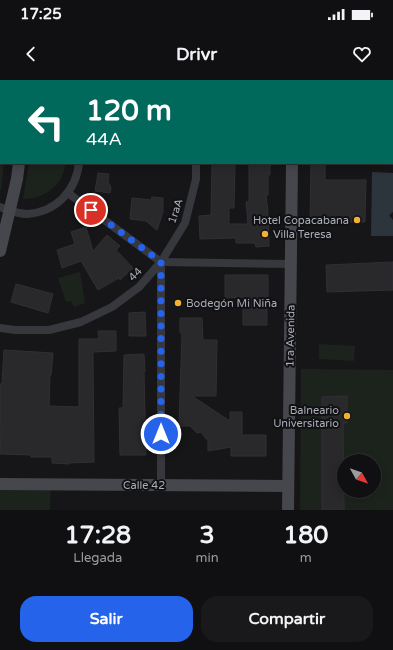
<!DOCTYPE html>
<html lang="es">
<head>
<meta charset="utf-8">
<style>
	:root { --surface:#101012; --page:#19191b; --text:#f1f3f6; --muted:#9c9d9f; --line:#303032; --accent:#2563eb }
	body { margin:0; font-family:"Varela Round",sans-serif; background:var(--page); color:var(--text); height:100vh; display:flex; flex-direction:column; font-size:15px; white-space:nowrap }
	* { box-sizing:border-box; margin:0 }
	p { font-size:13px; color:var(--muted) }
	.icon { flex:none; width:22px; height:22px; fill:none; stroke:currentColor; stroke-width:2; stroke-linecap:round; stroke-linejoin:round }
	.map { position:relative; height:430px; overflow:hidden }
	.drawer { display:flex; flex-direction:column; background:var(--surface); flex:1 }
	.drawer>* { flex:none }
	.hud { position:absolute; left:0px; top:0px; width:393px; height:84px; box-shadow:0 2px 10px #0003,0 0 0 1px var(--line); background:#00695c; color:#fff; overflow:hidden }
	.needle { width:26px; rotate:130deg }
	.controls { position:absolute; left:337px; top:374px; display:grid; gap:8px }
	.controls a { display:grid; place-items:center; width:44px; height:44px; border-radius:50%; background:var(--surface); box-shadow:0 2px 10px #0003,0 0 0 1px var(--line); font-size:20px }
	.pin { position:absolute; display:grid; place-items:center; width:34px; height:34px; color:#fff; margin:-17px; border:2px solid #fff; border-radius:50%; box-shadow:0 1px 4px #0007 }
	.me { position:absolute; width:44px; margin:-22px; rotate:0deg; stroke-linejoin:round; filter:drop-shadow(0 0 3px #0008) }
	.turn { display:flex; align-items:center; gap:14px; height:84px; padding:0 20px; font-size:18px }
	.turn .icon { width:52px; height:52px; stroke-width:2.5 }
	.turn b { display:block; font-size:28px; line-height:34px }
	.eta { display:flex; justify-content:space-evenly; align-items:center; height:68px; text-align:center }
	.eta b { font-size:24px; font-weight:800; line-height:28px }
	.button { display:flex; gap:8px; margin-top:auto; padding:8px 20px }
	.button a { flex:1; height:46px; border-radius:16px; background:var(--accent); color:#fff; font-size:16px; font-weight:800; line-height:46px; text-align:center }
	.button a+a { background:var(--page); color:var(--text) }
	.status { display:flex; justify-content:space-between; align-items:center; height:28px; padding:0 20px; background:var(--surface); direction:ltr }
	.status svg { height:11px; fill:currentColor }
	header { display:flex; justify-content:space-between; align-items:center; height:52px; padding:0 20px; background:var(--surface); font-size:18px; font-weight:800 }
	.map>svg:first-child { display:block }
</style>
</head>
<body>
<div class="status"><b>17:25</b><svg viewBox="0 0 49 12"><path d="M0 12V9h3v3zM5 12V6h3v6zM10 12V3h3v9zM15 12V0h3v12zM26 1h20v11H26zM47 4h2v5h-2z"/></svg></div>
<header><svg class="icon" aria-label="back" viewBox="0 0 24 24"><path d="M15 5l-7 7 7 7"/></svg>Drivr<svg class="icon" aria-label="heart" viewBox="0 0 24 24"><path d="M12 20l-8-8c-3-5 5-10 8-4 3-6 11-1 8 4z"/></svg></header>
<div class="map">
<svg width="393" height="430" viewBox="0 0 393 430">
	<rect width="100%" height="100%" fill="#161618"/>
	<g fill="#1c231d" fill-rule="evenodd">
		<path d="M1 49V83H4L1 111 0 110V50Z"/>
		<path d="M29 83H65C65 104 43 120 23 119Z"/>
		<path d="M80 192 85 223 74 227 71 221 66 222 58 198Z"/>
		<path d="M319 264 355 266 354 281 319 279Z"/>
		<path d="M301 289 393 290V430H300ZM344 381H374V411H344Z"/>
		<path d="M0 404 51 405 50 430H0Z"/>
	</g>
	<path fill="#2c353c" d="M372 92 393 93V132L389 135 393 140V156H371Z"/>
	<g fill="#29292c" stroke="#303034">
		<path d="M212 83H235L234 128H229V144H248L246 122H249V83H270V95H268V115H266L268 132 269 166 256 167 255 163H236V158L200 159 199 136 211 135Z"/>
		<path d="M311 83H325V100H366L365 142H310Z"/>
		<path d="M98 93 109 94 108 102 111 107 110 113 95 111Z"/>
		<path d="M152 117 163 118V132L157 150 146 141 130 139 132 118 151 120Z"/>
		<path d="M86 147 93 171 107 155 120 166 116 170 133 188 120 200 119 198 98 210 81 181 62 188 57 170 75 164 71 152Z"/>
		<path d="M393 182V210L327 212 326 185Z"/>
		<path d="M225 195H268V218H267V245H243V217L225 218Z"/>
		<path d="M16 204 53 214 48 233 11 222Z"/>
		<path d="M145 232 146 256H129V233Z"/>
		<path d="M180 238H202L203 260H217L216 316H192L230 341V332H242V355H266V376H231V367L208 371V361L201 352 197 353 190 346H179L182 253H180Z"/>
		<path d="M98 251H116V271L93 272 94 382 69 383V384L52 383V377H31V375L0 374 1 349H0V304H2L4 270 53 273 51 295H50L49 326 79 327V259H99Z"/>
		<path d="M144 274 145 292H144L146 375H120L119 328H123L124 275Z"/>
		<path d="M347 316V343H343L344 430H322V317Z"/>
	</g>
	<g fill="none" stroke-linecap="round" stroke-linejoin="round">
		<g stroke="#37383d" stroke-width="8">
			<path d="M175 0 176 1"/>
			<path d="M119 1 121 0"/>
			<path d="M0 35 1 34"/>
			<path d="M68 113 161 182"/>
			<path d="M0 127C9 130 18 134 27 134 56 132 76 111 79 83"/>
			<path d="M161 182 291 184"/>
			<path d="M0 248 15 250H49L81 242 112 227 139 207 161 182 185 143 196 99V83"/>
			<path d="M161 405V182"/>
		</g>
		<g stroke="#45474d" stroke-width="12">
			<path d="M17 0V1"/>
			<path d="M292 1V0"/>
			<path d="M0 171 17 99 19 83"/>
			<path d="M0 404 288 406"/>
			<path d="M288 430 292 83"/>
		</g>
	</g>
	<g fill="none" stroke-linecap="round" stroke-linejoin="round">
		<path stroke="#2563eb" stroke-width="7" stroke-dasharray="0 12.6" d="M91 130 161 182V354"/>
	</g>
	<g fill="#f2b134" stroke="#111113" stroke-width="1.5">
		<circle cx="357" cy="140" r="4"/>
		<circle cx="265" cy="154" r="4"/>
		<circle cx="178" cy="223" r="4"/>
		<circle cx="347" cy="336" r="4"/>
	</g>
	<g text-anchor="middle" stroke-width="4" stroke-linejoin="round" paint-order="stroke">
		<g font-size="11" fill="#a8adb8" stroke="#111113">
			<text transform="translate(175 131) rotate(-71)" y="4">1raA</text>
			<text transform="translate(135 194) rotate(-46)" y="4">44</text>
			<text transform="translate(290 256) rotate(-89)" y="4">1ra Avenida</text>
			<text x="144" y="409">Calle 42</text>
		</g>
		<g font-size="11" fill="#a8adb8" stroke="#111113" text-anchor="end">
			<text x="349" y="144">Hotel Copacabana</text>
			<text x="273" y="158" text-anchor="start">Villa Teresa</text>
			<text x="186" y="227" text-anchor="start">Bodegón Mi Niña</text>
			<text x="339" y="334">Balneario<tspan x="339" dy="13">Universitario</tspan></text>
		</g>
	</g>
</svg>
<div class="controls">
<a><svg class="needle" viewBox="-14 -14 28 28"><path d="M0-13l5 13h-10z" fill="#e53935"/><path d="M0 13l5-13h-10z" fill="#9c9d9f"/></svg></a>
</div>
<div class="pin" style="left:91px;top:130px;background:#d93025"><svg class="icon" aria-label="arrive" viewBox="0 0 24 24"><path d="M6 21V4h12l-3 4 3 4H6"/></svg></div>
<svg class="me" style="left:161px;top:354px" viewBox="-20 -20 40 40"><circle r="17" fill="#2563eb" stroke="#fff" stroke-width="3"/><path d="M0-11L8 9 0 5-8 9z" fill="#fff"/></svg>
<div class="hud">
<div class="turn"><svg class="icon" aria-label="left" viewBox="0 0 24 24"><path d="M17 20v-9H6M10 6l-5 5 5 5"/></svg><div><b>120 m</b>44A</div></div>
</div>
</div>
<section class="drawer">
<div class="eta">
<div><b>17:28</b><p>Llegada</p></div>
<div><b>3</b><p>min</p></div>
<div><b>180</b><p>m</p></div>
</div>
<div class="button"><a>Salir</a><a>Compartir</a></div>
</section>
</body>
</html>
